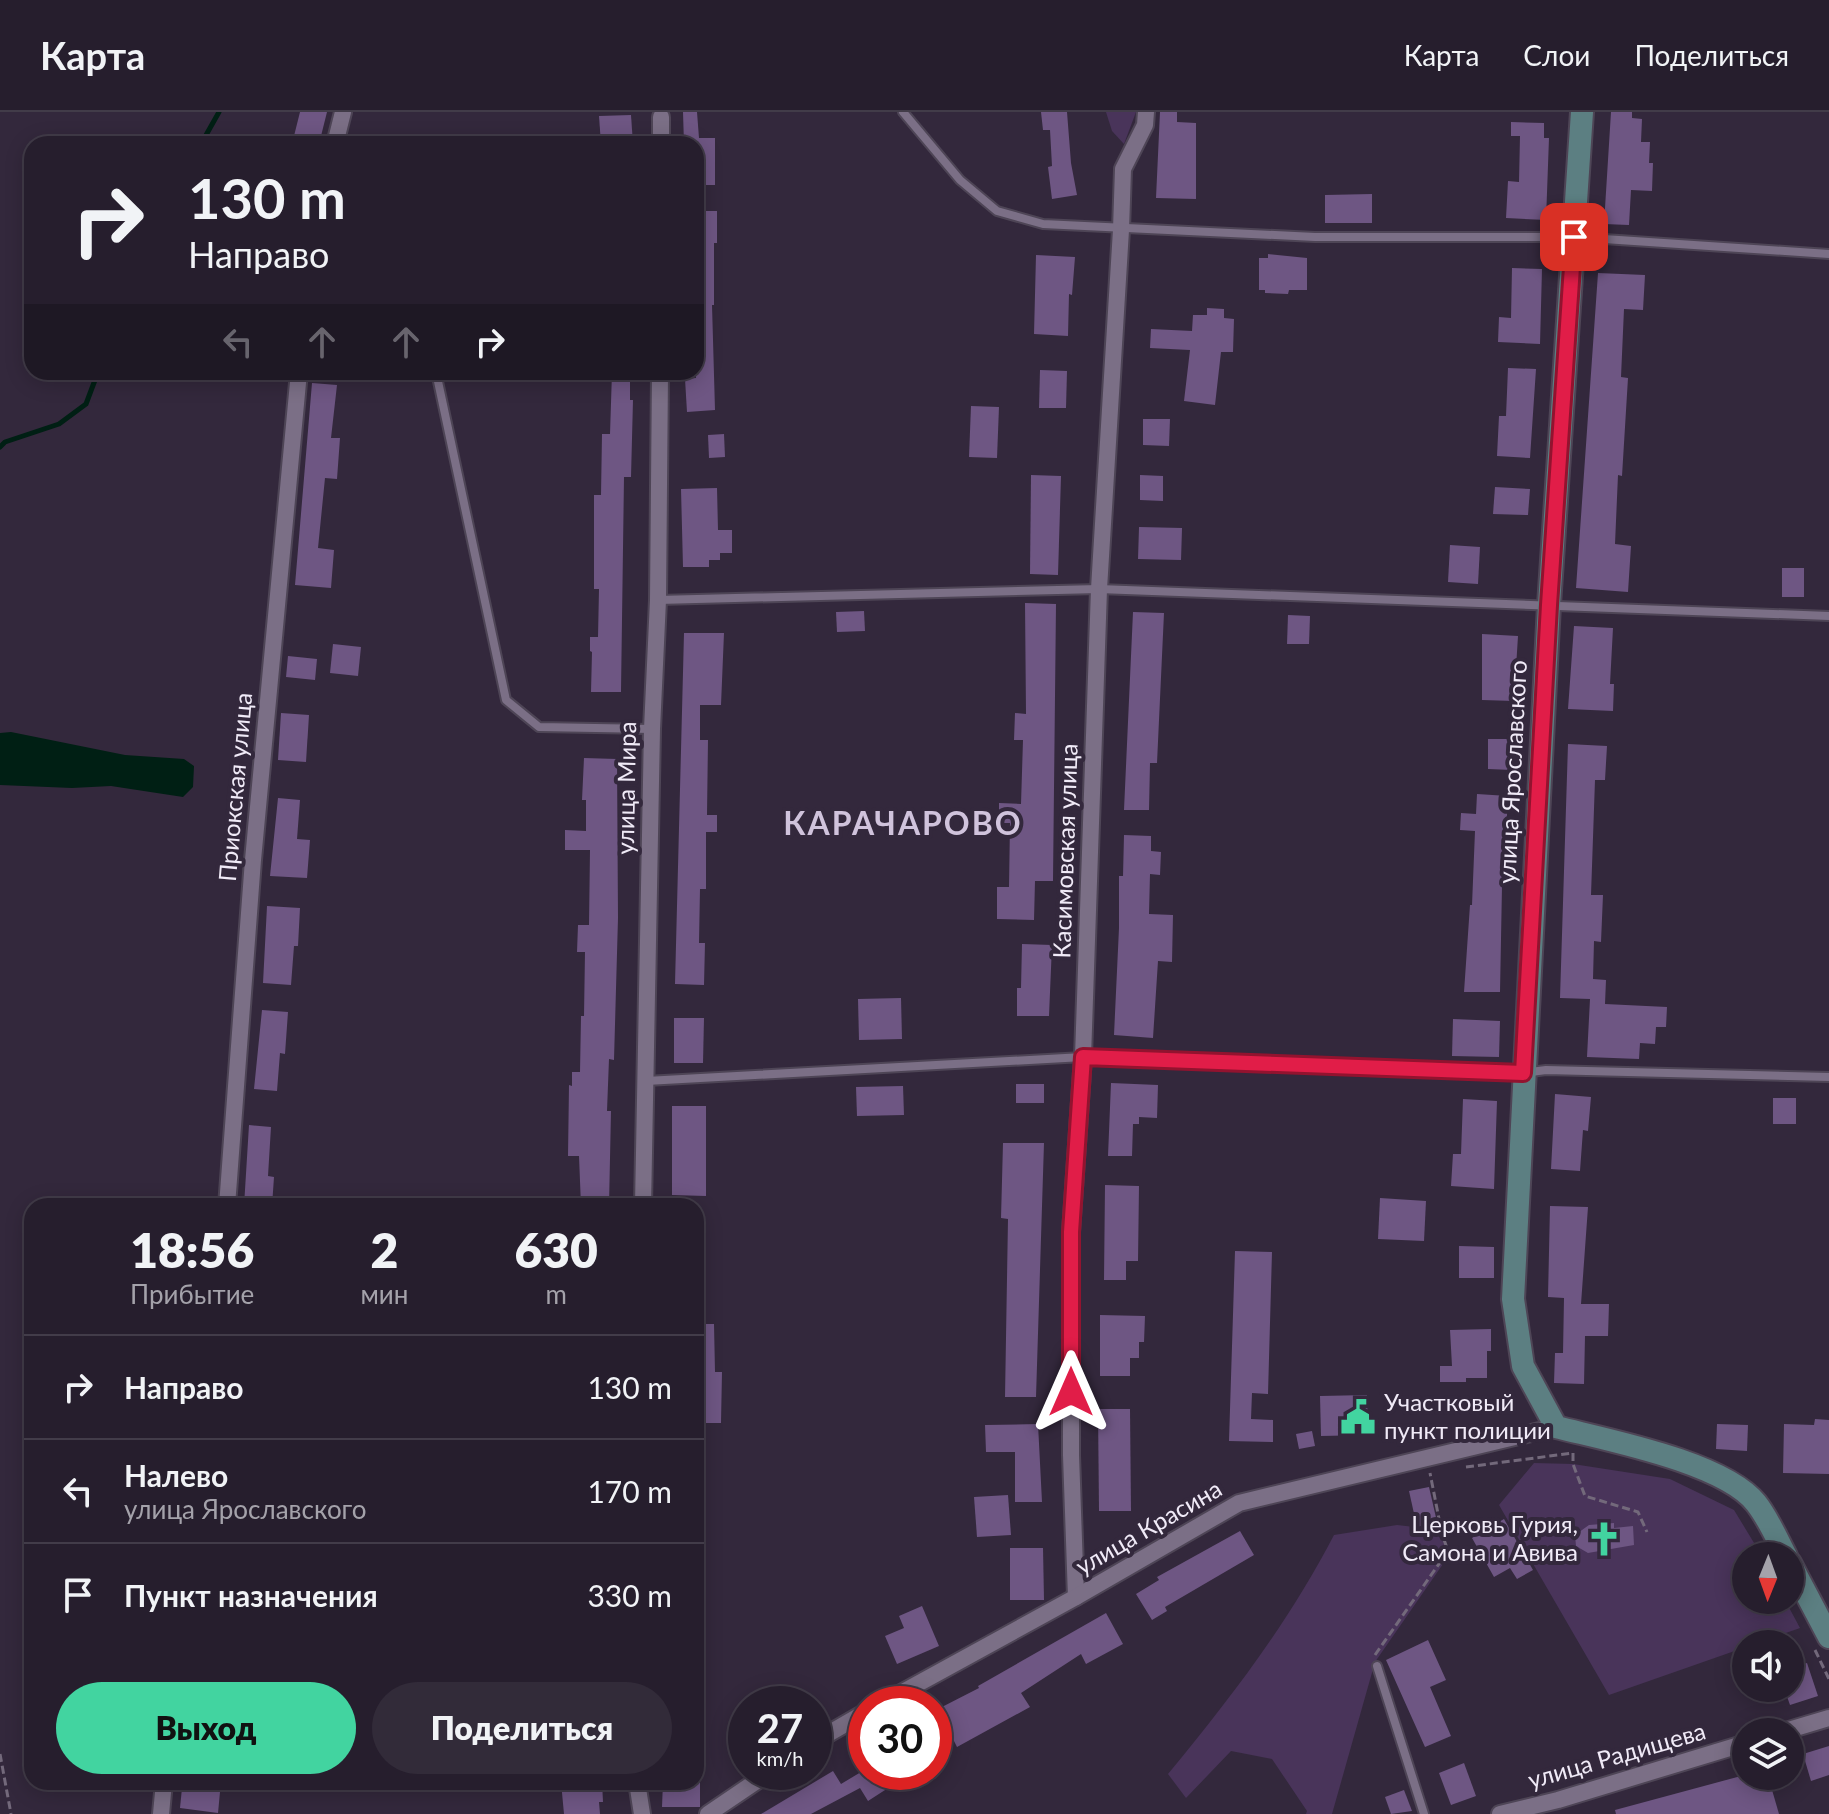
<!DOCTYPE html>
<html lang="ru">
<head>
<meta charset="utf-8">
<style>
	:root { --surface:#261e2d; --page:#322b39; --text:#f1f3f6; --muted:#a4a2aa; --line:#423c49; --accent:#42d4a0 }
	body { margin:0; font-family:Lato,sans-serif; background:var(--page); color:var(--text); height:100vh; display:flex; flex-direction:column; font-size:30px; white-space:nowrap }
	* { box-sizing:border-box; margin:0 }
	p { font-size:26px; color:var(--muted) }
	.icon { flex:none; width:44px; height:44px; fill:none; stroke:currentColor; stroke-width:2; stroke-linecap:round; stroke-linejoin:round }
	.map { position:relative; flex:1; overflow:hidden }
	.details { position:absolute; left:24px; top:1086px; width:680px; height:592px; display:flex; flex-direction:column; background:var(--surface); border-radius:24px; box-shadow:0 4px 20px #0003,0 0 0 2px var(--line) }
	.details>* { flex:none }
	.guide { position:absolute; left:24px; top:24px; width:680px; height:244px; border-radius:24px; box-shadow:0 4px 20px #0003,0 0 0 2px var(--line); background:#261e2d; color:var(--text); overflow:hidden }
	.needle { width:52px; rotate:181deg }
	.fabs { position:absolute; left:1732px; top:1430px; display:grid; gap:16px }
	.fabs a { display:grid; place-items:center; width:72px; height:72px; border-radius:50%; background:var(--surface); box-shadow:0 4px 20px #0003,0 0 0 2px var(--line); font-size:40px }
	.speed { position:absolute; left:728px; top:1574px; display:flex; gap:16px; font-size:40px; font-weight:700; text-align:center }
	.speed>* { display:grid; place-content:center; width:104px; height:104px; border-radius:50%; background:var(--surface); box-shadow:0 4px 20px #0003,0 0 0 2px var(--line); line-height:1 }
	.speed small { font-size:20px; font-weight:400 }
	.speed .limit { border:12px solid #d22; background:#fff; color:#111 }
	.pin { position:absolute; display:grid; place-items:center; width:68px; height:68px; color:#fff; margin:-34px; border-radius:16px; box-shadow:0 4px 12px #0006 }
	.me { position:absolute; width:88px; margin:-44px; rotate:0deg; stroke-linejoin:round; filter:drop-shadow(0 0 6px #0008) }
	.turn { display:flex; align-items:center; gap:28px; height:168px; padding:0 32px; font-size:36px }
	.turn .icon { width:104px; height:104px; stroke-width:2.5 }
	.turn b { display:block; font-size:56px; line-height:68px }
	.lanes { display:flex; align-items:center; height:76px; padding:0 32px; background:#0003; justify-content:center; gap:40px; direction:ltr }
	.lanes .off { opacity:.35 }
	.eta { display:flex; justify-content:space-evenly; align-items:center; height:136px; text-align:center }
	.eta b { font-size:48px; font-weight:800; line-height:56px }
	.action { display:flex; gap:16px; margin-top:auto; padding:16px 32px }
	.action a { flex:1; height:92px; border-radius:48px; background:var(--accent); color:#111; font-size:32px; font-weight:800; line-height:92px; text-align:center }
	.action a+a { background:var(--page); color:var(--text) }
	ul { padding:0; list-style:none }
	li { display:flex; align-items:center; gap:24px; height:104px; padding:0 32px; border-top:2px solid var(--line) }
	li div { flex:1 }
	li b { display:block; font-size:30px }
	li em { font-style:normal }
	header { display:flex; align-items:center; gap:48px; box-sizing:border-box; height:112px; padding:0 40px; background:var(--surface); border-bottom:2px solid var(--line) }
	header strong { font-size:38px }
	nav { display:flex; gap:44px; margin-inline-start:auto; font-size:28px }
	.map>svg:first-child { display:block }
</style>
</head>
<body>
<header>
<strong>Карта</strong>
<nav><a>Карта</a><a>Слои</a><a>Поделиться</a></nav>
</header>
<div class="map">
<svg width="1829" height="1702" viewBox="0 0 1829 1702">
	<rect width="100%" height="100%" fill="#33283c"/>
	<g fill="#49345a">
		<path d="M1106 0H1136L1124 32 1112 19Z"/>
		<path d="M1534 1351 1573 1352 1670 1367 1734 1398 1762 1444H1746V1488H1785L1800 1516 1754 1532H1746V1535L1609 1583 1499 1393Z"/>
		<path d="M1397 1413 1432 1417 1452 1439 1375 1550 1332 1702H1306L1307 1699 1272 1647 1231 1639 1186 1686 1168 1662C1230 1587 1289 1510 1334 1423Z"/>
	</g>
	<path fill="#001f14" d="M11 620 125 643 184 647 194 654 193 675 183 685 111 674 72 676 0 673V621Z"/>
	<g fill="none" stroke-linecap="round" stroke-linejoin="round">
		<g stroke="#001f14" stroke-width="5">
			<path d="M201 32 219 0"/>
			<path d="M0 335 5 330 59 312 86 292 98 260"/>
		</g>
	</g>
	<g fill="#6e5683">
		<path d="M300 0H327L319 32H292Z"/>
		<path d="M683 0H697L699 26H715V73H696V32H684Z"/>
		<path d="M1041 0H1067L1071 51 1077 83 1052 87 1048 55 1052 54 1050 18H1043Z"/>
		<path d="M1160 0H1177V10L1196 11V87L1156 86Z"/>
		<path d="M1611 0H1632V6L1642 7 1641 30H1650L1649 51H1653L1652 79 1631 78 1629 113 1604 112Z"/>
		<path d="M631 3 633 32H601L599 4Z"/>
		<path d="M1511 10 1544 11V26H1549L1546 108 1506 106 1508 69 1519 70 1520 24H1511Z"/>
		<path d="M1372 82V111H1325V83Z"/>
		<path d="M696 99H717V131H714V193H712L715 298 687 300 685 267 696 266Z"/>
		<path d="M1268 142 1307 146V178H1289L1288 182 1265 181V178H1259V146H1268Z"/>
		<path d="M1036 143 1075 145 1072 183 1069 182 1068 224 1034 222Z"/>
		<path d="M1512 156 1542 157 1540 232 1498 230 1499 205 1511 206Z"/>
		<path d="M1598 161 1645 163 1643 198 1624 197 1621 265 1628 266 1622 364 1618 363 1615 432 1631 434 1628 480 1576 476Z"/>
		<path d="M1207 196 1224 197V206L1234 207 1233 240H1221L1215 293 1184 289 1190 238 1150 236 1151 217 1192 219 1193 203H1207Z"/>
		<path d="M1508 256 1536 257 1530 346 1497 344 1499 304H1506Z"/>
		<path d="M1040 258 1067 259 1066 296H1039Z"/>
		<path d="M612 260H630V288H633L631 365H624L621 580H591L592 540 590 539V525H598L599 477H594V383H601L602 322H610Z"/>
		<path d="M312 271 337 273 331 326H340L337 367 325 366 318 436 334 438 331 476 295 473Z"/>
		<path d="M971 294 999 295 997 346 969 345Z"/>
		<path d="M1143 307H1170L1169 334 1143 333Z"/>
		<path d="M724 322 725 345 709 346 708 323Z"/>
		<path d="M1031 363 1061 364 1058 463 1030 462Z"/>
		<path d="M1140 363 1163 364V389L1140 388Z"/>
		<path d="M1495 375 1530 377 1528 403 1493 402Z"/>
		<path d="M717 376 718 418H732V441H720V448H709V455H683L681 377Z"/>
		<path d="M1139 415 1182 416 1181 448 1138 447Z"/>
		<path d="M1450 433 1480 435 1478 472 1448 470Z"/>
		<rect x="1782" y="456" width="22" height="29"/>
		<path d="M1025 491 1056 492 1053 769H1035L1034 808 997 807V775H1009L1010 711H999V691L1021 692 1023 628H1014L1015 601 1026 602Z"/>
		<path d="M864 499 865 519 837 520 836 500Z"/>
		<path d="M1133 500 1164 501 1157 651H1150L1149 698H1124Z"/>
		<path d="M1288 503 1310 504 1309 532H1287Z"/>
		<path d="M1574 514 1613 516 1610 572H1614L1613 599 1568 597Z"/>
		<path d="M684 521H724L721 593H700V628H708L707 703H717V720H706V777H700L699 831H705L704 873 675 872Z"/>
		<path d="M1482 522 1518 524 1514 589 1482 588Z"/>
		<path d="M333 532 361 535 358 564 330 561Z"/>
		<path d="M288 544 317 547 315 568 286 565Z"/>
		<path d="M281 601 309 603 306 650 278 648Z"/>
		<path d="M1488 627H1513L1512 658 1488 657Z"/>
		<path d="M1568 632 1607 634 1605 668H1595L1591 783H1603L1601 830 1594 829 1593 867 1606 868 1605 892 1667 895 1666 915H1656L1655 932 1640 931 1639 947 1587 945 1590 887 1560 886Z"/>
		<path d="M584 646 617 647 618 806 614 948 609 947 607 999H611L609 1094H581L579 1044H568L569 973 572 974V960H580L581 904H584L585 840H577L578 813H589L590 738H565V718L586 719V688H582Z"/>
		<path d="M1477 682 1508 684 1506 721H1503L1500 880H1464L1470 793H1472L1475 719 1460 718 1461 701 1476 702Z"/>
		<path d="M278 686 300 688 297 727 310 728 307 766 270 764Z"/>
		<path d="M1124 723 1151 724V739L1161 740 1160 763 1150 762 1149 802 1173 803 1172 850 1158 849 1153 926 1114 923 1119 816V764H1123Z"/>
		<path d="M267 794 300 796 298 834H294L291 873 263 871Z"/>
		<path d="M1022 832 1052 833 1049 904H1017V876H1021Z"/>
		<path d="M901 886 902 927 859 928 858 887Z"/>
		<path d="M262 898 288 900 285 942 280 941 277 979 254 977Z"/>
		<path d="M674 906H704L703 951H674Z"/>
		<path d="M1453 907 1500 909 1499 945 1452 944Z"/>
		<path d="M1111 971 1158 973 1157 1006 1139 1005V1012H1133L1132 1044H1108Z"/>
		<rect x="1016" y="972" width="28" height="19"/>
		<path d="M903 974 904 1003 857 1004 856 975Z"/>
		<path d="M1555 982 1591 985 1588 1019 1583 1018 1580 1059 1551 1057Z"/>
		<rect x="1773" y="986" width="23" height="26"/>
		<path d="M1463 987 1497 989 1494 1077 1451 1074 1453 1042H1461Z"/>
		<path d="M672 994H706V1084L672 1083Z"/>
		<path d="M249 1013 271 1015 268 1064 274 1065 272 1094H244Z"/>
		<path d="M1003 1031H1044L1036 1285H1005L1008 1107 1001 1106Z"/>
		<path d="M1105 1073 1139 1074 1138 1149H1126V1168H1104Z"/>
		<path d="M1380 1086 1426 1089 1424 1129 1378 1127Z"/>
		<path d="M1550 1094 1588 1095 1581 1192H1609L1608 1224H1585L1584 1272 1554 1271 1555 1241H1563L1564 1186 1548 1185Z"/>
		<path d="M1459 1134 1494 1135V1166H1459Z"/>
		<path d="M1235 1139 1272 1140 1268 1282 1252 1281 1251 1307 1273 1308V1330L1229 1329Z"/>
		<path d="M1100 1203 1145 1204 1144 1230H1139V1246H1130V1264H1100Z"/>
		<path d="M696 1212H714L715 1260H722L721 1311H696Z"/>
		<path d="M1491 1217V1239H1487V1266H1466V1270H1440V1254H1452L1450 1218Z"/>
		<path d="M1367 1283 1368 1323 1321 1324 1320 1284Z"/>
		<path d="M1098 1297H1130L1131 1399H1099Z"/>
		<path d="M1815 1307 1829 1308V1362L1783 1361 1784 1312 1814 1313Z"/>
		<path d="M1038 1312 1042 1390H1015V1340H986L985 1313Z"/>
		<path d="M1717 1312 1748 1313 1747 1339 1716 1337Z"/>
		<path d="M1312 1319 1315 1334 1299 1337 1296 1322Z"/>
		<path d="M1429 1375 1437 1410 1417 1415 1409 1379Z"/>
		<path d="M1008 1383 1011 1423 977 1425 974 1385Z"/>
		<path d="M1504 1407 1533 1458 1517 1467 1510 1456 1494 1465 1472 1426Z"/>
		<path d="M1614 1411V1416L1633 1414 1634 1433 1588 1441 1576 1434 1575 1423 1589 1413Z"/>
		<path d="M1240 1419 1254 1443 1165 1495 1167 1499 1152 1508 1136 1482 1159 1468 1157 1465Z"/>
		<path d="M1010 1436H1043L1044 1488H1010Z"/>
		<path d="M922 1494 939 1534 897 1552 885 1524 904 1516 899 1504Z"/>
		<path d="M1106 1501 1123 1532 1086 1552 1081 1542 1021 1581 1030 1595 957 1635 938 1597 979 1576 978 1574Z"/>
		<path d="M1428 1528 1446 1568 1430 1575 1451 1624 1425 1635 1386 1548Z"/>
		<path d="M1807 1551 1818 1584 1790 1593 1784 1576H1790V1556Z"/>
		<path d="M1829 1634V1663L1811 1669 1803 1642Z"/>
		<path d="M1464 1651 1476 1684 1451 1693 1439 1661Z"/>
		<path d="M833 1659 841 1672 861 1660H913L868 1689 860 1676 811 1702H761Z"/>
		<path d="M1741 1664H1768L1779 1702H1616L1615 1698Z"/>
		<path d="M561 1670H602L603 1690H599L600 1702H564Z"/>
		<path d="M663 1670H700V1695H662Z"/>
		<path d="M182 1676 220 1680 218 1701 180 1696Z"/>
		<path d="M1404 1678 1412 1699 1391 1702 1385 1685Z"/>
	</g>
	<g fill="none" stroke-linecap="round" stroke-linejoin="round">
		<g stroke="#4e4556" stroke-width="12">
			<g id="lane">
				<path d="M903 0 960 68 997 99 1043 112 1315 125H1574L1829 142"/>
				<path d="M436 260 506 588 539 615 652 617"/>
				<path d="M658 488 1099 477 1829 504"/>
				<path d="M646 969 1083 945 1523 961 1546 958 1829 965"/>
				<path d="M1377 1554 1424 1702"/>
			</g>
		</g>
		<g stroke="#4e4556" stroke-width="20">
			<g id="street">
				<path d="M335 32 343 0"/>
				<path d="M661 32V5"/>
				<path d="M227 1094 253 748 299 260"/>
				<path d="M643 1094 652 617 658 488 660 260"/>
				<path d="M1076 1485 1071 1343V1120L1083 945 1099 477 1121 118 1123 57 1145 13 1146 0"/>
				<path d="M881 1592 1076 1485 1239 1391 1556 1315"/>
				<path d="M1782 1620 1829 1606"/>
				<path d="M814 1630 866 1600"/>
				<path d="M637 1670 642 1702"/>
				<path d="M161 1702 164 1670"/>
				<path d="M708 1702 770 1660"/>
				<path d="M1500 1702 1558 1688 1746 1631"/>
			</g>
		</g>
		<g stroke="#4e4556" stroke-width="26">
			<g id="secondary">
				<path d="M1582 0 1549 493 1513 1187 1523 1254 1556 1315C1607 1328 1723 1350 1756 1391 1768 1406 1777 1427 1786 1444"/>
				<path d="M1790 1451 1829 1525"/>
			</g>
		</g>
		<g stroke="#73697b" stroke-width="3" stroke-dasharray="8 4" stroke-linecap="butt">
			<path d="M1573 1341V1352L1585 1384 1638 1400 1647 1420"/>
			<path d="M1466 1355 1573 1341"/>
			<path d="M1815 1538 1829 1567"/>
			<path d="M1375 1543 1448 1439 1442 1422 1430 1361"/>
			<path d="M0 1642 11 1702"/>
		</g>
		<use href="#lane" stroke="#7b6f86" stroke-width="8"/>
		<use href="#street" stroke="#7b6f86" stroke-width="16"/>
		<use href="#secondary" stroke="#5c7f82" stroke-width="22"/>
	</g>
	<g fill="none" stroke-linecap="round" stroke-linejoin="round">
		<g stroke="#92132f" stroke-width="20">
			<path id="route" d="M1071 1280V1120L1083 945 1523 961 1549 493 1574 125"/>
		</g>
		<use href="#route" stroke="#e11d48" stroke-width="14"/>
	</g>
	<defs>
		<g id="civic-bare" transform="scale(2.76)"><path d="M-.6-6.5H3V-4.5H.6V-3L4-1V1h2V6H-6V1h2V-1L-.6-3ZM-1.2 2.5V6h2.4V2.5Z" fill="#42d4a0" stroke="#33283c" stroke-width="2.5" paint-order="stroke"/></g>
		<g id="church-bare" transform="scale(2.76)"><path d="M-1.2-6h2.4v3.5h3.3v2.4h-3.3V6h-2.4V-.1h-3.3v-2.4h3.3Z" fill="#42d4a0" stroke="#33283c" stroke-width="2.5" paint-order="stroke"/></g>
	</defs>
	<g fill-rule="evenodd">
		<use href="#civic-bare" x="1358" y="1305"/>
		<use href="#church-bare" x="1604" y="1427"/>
	</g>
	<g text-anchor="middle" stroke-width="8" stroke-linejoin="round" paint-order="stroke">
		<g font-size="24" fill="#f0eaf7" stroke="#33283c">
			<text transform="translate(1513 660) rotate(-87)" y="8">улица Ярославского</text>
			<text transform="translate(236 675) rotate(-85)" y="8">Приокская улица</text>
			<text transform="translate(627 676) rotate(-89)" y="8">улица Мира</text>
			<text transform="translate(1066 739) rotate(-88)" y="8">Касимовская улица</text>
			<text transform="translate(1149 1416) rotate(-30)" y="8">улица Красина</text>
			<text transform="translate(1617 1644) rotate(-16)" y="8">улица Радищева</text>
		</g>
		<g font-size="24" fill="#f0eaf7" stroke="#33283c" text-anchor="start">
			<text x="1384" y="1299">Участковый<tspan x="1384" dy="28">пункт полиции</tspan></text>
			<text x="1578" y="1421" text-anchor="end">Церковь Гурия,<tspan x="1578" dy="28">Самона и Авива</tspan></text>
		</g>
		<g font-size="32" font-weight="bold" letter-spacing="2" fill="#d0c3dc" stroke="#33283c">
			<text x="903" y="723">КАРАЧАРОВО</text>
		</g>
	</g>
</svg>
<div class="fabs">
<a><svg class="needle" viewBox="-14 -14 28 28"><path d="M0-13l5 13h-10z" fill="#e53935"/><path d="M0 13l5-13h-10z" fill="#a4a2aa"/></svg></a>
<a><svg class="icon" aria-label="sound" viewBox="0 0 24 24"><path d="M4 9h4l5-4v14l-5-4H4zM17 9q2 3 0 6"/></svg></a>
<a><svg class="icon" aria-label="layers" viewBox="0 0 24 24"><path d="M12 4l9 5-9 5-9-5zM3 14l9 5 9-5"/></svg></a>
</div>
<div class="speed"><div>27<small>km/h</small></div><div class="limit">30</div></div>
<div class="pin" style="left:1574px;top:125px;background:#d93025"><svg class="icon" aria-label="arrive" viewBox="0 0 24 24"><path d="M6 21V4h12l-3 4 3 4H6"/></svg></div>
<svg class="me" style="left:1071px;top:1280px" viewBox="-20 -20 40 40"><path d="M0-17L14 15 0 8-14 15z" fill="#e11d48" stroke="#fff" stroke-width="4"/></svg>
<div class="guide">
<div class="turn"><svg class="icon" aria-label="right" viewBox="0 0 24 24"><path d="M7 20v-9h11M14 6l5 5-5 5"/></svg><div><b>130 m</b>Направо</div></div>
<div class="lanes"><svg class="icon off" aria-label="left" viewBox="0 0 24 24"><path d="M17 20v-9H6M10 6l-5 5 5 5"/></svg><svg class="icon off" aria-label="ahead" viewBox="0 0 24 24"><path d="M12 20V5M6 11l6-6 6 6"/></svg><svg class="icon off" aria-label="ahead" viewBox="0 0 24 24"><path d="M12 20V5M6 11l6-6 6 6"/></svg><svg class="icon" aria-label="right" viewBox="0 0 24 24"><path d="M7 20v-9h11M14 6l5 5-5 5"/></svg></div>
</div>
<section class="details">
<div class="eta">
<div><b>18:56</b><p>Прибытие</p></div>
<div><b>2</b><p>мин</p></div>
<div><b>630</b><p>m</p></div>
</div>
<ul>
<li><svg class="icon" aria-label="right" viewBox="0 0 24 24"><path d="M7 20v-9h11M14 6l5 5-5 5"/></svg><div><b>Направо</b></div><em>130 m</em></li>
<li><svg class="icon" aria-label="left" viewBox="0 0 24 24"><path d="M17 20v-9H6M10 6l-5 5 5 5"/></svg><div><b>Налево</b><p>улица Ярославского</p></div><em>170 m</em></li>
<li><svg class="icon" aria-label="arrive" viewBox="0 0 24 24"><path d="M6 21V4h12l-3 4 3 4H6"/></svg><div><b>Пункт назначения</b></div><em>330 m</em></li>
</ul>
<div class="action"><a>Выход</a><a>Поделиться</a></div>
</section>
</div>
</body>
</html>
